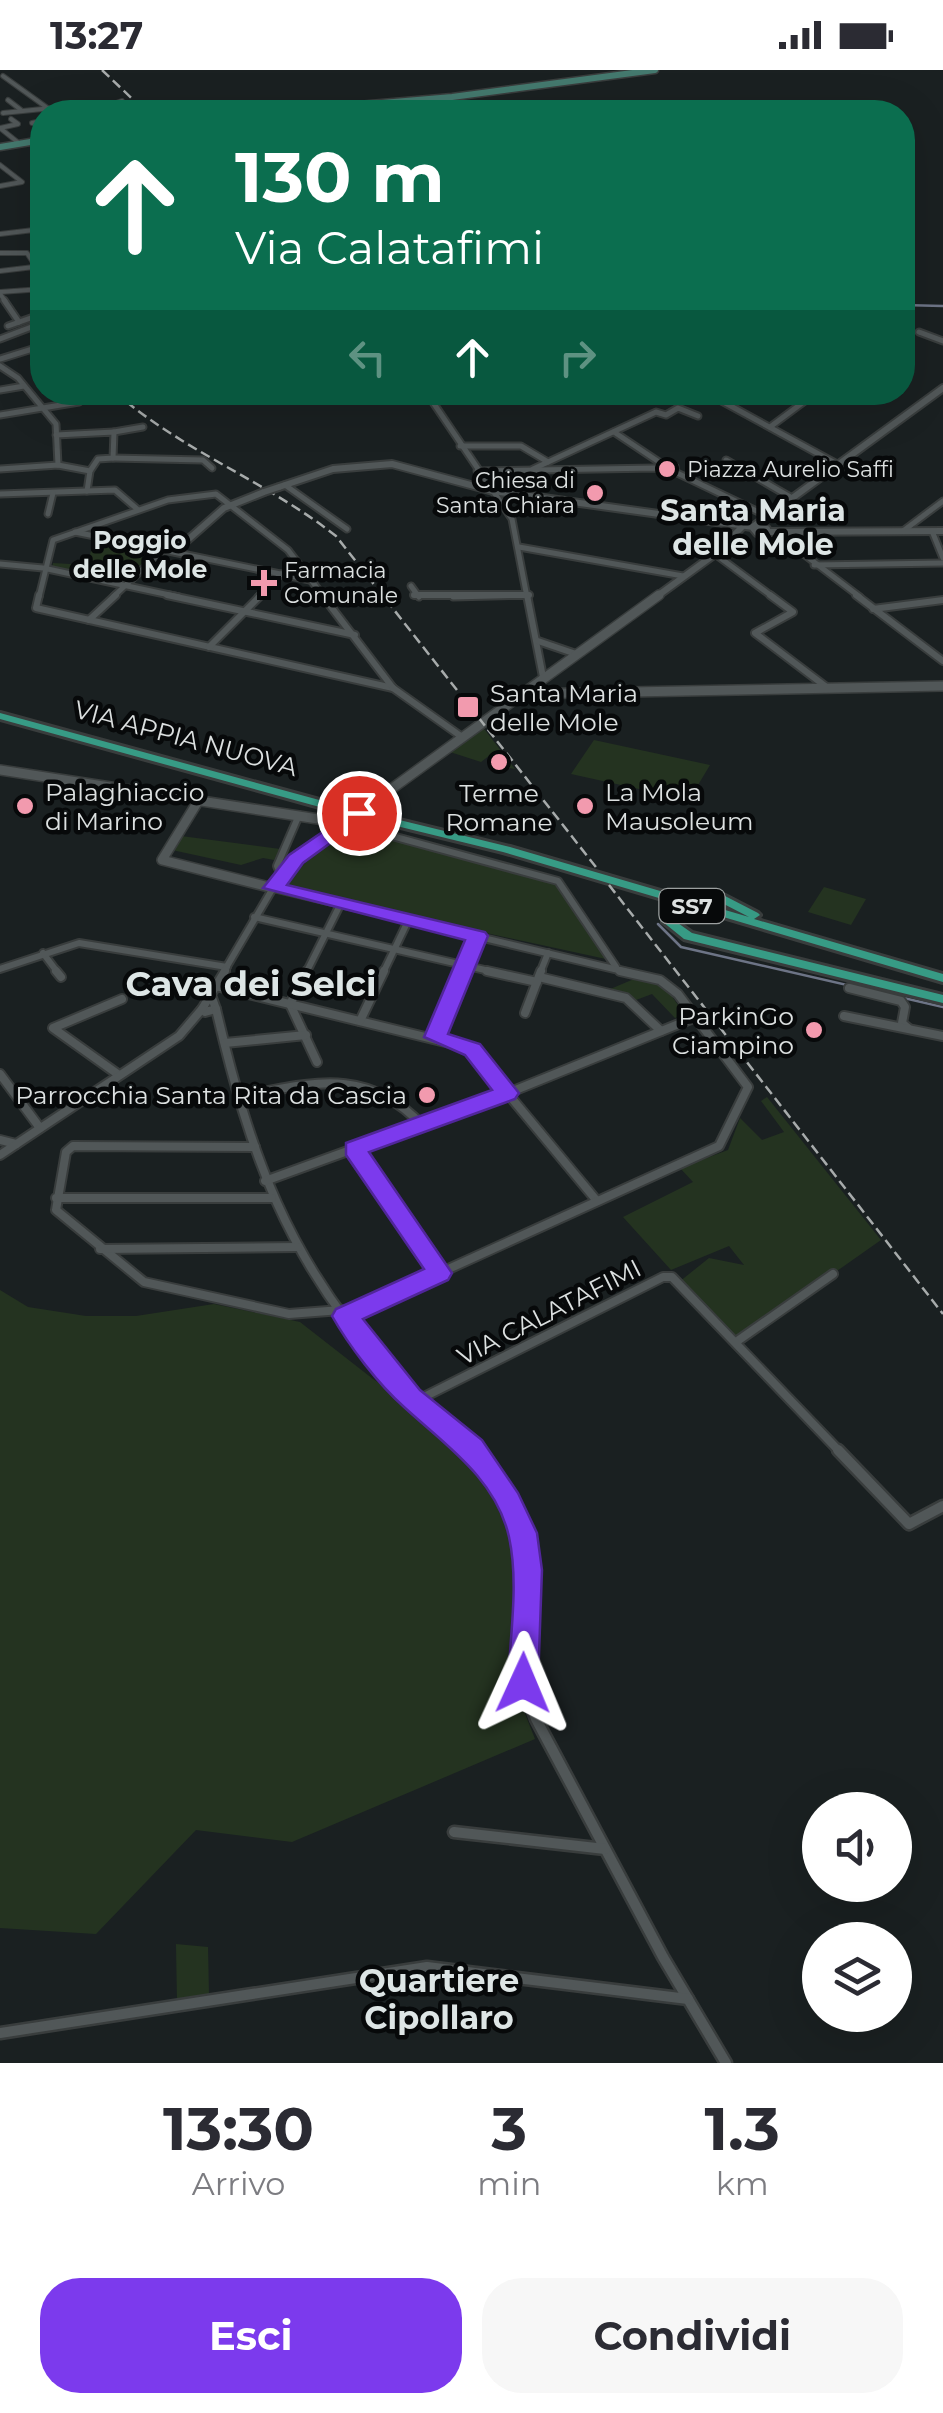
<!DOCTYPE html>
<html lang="it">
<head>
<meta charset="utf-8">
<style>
	:root { --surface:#fff; --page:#f7f7f7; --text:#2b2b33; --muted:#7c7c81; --accent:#7c3aed }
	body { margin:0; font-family:Montserrat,sans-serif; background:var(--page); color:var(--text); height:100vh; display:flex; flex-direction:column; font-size:38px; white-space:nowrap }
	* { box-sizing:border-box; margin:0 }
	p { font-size:32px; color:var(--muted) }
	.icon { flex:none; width:55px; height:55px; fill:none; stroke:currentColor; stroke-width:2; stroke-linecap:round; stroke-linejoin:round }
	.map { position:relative; height:1993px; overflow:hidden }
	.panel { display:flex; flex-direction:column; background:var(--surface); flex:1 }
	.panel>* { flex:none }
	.hud { position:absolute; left:30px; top:30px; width:885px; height:305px; border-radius:40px; box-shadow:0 10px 40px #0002; background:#0b6e4f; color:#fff; overflow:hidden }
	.fabs { position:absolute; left:802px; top:1722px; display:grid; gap:20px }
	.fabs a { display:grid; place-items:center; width:110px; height:110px; border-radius:50%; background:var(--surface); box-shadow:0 10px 40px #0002; font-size:50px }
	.pin { position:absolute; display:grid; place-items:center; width:85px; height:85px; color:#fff; margin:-42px; border:5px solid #fff; border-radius:50%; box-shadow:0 2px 10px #0007 }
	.me { position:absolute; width:110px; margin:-55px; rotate:1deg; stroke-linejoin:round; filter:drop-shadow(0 0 8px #0008) }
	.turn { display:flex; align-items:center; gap:35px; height:210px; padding:0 40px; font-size:45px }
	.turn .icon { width:130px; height:130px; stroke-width:2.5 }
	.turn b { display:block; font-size:70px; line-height:85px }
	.lanes { display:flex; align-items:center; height:95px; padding:0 40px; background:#0003; justify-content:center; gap:50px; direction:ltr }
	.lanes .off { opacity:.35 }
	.eta { display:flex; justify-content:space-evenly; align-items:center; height:170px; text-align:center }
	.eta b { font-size:60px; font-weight:700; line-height:70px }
	.primary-button { display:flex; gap:20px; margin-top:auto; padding:20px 40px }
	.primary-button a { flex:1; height:115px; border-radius:40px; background:var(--accent); color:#fff; font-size:40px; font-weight:700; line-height:115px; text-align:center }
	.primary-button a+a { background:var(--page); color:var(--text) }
	.status { display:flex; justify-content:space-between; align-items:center; height:70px; padding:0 50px; background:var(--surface); direction:ltr }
	.status svg { height:28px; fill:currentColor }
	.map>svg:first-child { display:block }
</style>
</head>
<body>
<div class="status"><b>13:27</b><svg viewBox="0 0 49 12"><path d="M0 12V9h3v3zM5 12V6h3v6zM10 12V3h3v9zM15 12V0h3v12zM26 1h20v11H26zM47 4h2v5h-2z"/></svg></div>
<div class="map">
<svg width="943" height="1993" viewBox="0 0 943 1993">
	<rect width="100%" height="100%" fill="#1a2021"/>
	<g fill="#243320">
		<path d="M94 470H100L155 482 123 511 52 498 53 493 87 495Z"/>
		<path d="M483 659 485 660 515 699 489 694 490 685 481 692 450 682Z"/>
		<path d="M594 670 710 695 689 730 571 704Z"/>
		<path d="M347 757 556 814 606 889 307 824 282 813Z"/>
		<path d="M181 766 280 779 274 790 263 788 241 795 172 780Z"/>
		<path d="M824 817 866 829 851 855 808 842Z"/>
		<path d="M641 906 666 918 685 945 675 948 652 924 636 930 608 920Z"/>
		<path d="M767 1027 881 1170 736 1272 679 1212 709 1188 744 1195 729 1176 671 1200 623 1147 693 1112 680 1098 728 1080 740 1048 762 1070 784 1062 761 1031Z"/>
		<path d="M0 1220 28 1237 86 1246H136L214 1234 300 1252 373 1309 465 1371 516 1471 513 1613 535 1669 292 1772 196 1760 96 1864 0 1858Z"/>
		<path d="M176 1874 208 1877 209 1926 177 1931Z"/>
	</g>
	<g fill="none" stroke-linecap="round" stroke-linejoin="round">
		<g stroke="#6d7486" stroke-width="2.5">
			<path d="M902 235 943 236"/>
			<path d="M658 854 681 877 943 937"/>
		</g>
		<path stroke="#373d3e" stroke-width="10" stroke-dasharray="10 5" stroke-linecap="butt" d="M672 846 700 825"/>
		<g stroke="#393d3d" stroke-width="6">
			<g id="minor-far4">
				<path d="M3 6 53 42"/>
				<path d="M8 30 21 40"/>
				<path d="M90 42 122 31"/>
				<path d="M3 43 72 36"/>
				<path d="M32 53 42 51"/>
				<path d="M0 58 18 54 11 49"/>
				<path d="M0 58 20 74"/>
				<path d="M0 95 22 112 0 116"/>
				<path d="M0 164 42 159"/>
				<path d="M0 183H27L36 197"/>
				<path d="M0 201 42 196"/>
				<path d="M0 222 42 219"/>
				<path d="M0 224 6 232"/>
			</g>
		</g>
		<g stroke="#393d3d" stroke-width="9">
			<g id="minor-far3">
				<path d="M4 230 19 252"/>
				<path d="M8 256 42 244"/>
				<path d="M919 262 943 271"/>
				<path d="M0 269 42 253"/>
				<path d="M0 289 42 276"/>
				<path d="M0 296 18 308 56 354 58 395"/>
				<path d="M0 320 24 316"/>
				<path d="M426 322 512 449 527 527"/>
				<path d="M705 322 837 394"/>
				<path d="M0 345 79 332 80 325 93 322"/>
				<path d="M770 357 817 322"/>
				<path d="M114 362 143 357"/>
				<path d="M614 362 659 392 675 397V402L767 446"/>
				<path d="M56 365 114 362 113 388 98 389 90 401 87 421"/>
				<path d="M460 376H521L548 392"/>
				<path d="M113 388 203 390 212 398"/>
				<path d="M726 390 792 428"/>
				<path d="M0 399 58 395 90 401"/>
				<path d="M533 399 656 342 666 345 678 338 698 346"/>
				<path d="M477 401 656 398 675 402"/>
				<path d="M285 415 347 459"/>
				<path d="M0 424 115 420 137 439"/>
				<path d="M48 444 53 423"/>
				<path d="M903 461 943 431"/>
				<path d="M932 461 943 488"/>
				<path d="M75 462 310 510"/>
				<path d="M776 463 860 527"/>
				<path d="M519 477 683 506"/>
				<path d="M715 484 773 527"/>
				<path d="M0 494 43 498 179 527"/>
				<path d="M814 495 943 493"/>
				<path d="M411 516 419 527"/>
				<path d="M39 527 53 470 168 430 216 424 288 480 324 527"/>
				<path d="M113 527 164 479"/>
				<path d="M258 527 281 504"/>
				<path d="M453 527 529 525"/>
			</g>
		</g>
		<g stroke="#393d3d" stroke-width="10">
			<g id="minor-far2">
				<path d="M39 525 36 538 393 618"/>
				<path d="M167 525 355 565"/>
				<path d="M322 525 393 618"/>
				<path d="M414 525H529"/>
				<path d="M527 525 543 607"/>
				<path d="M770 525 793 542 755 563 829 619"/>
				<path d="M856 525 943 591"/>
				<path d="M873 539 943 530"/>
				<path d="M89 550 116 525"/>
				<path d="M538 571 576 584"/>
				<path d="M209 577 261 525"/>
				<path d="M393 618 462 667"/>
				<path d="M344 753 558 811 616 897"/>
				<path d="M281 805 277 796 299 745"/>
				<path d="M254 847 498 903"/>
				<path d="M43 883 58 903"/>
				<path d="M0 899 79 873 227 897"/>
				<path d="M223 903 273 818 631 903"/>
				<path d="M306 903 340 835"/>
				<path d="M383 903 408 851"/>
				<path d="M462 903 478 867"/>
				<path d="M540 903 548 883"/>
			</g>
		</g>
		<g stroke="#393d3d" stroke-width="12">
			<g id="minor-far1">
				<path d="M56 901 61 907"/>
				<path d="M307 901 290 934 317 992"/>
				<path d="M487 901 537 912"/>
				<path d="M539 907 626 928 661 961"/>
				<path d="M216 916 470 978 597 1131"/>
				<path d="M849 918 901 931 905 937 902 953 908 958"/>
				<path d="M211 925 216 939 205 942 202 939 225 901"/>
				<path d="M216 939C250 1084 287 1190 389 1302 415 1331 446 1354 473 1383"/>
				<path d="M525 943 541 901"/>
				<path d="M844 946 943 966"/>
				<path d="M360 951 384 901"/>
				<path d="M435 967 464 901"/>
				<path d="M225 973 306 965"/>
				<path d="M0 1004 40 1058"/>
				<path d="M119 1005 53 958 122 929"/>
				<path d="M241 1026C313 1013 366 996 422 1055"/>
				<path d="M0 1070 16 1074"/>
				<path d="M255 1077 73 1076 66 1082 56 1140 144 1212 289 1244 341 1240"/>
				<path d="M354 1079 440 1203"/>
				<path d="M0 1085 179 966 202 939"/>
				<path d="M265 1111 513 1021 696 947"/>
				<path d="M56 1128H272"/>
				<path d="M100 1179 298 1177"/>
				<path d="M345 1246 719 1076 748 1017 678 924 660 910 620 901"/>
				<path d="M736 1272 833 1204"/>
				<path d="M416 1331 663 1207H672L841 1383"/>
			</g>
		</g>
		<g stroke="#393d3d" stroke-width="15">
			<g id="minor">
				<path d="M470 1380C564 1485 493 1542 536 1649L663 1887 726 1993"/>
				<path d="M838 1380 909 1454 943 1436"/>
				<path d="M454 1762 605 1779"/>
				<path d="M0 1963 427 1897 688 1929"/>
			</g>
		</g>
		<g stroke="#393d3d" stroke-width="10">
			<g id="tertiary-far1">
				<path d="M279 417 333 399 392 394 493 421 767 459 757 463 752 457"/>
				<path d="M754 456 943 318"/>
				<path d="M766 462 943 461"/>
				<path d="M175 481 224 438 264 422"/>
				<path d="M656 527 715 484 744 455"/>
			</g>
		</g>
		<g stroke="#393d3d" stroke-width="12">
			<g id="tertiary">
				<path d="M522 624 943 616"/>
				<path d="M0 700 344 753"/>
				<path d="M197 733 162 790 273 818 303 783 659 525"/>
			</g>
		</g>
		<g stroke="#393d3d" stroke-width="9">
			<g id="secondary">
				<path d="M277 42 452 27 655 0"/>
				<path d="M0 77 42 70"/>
			</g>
		</g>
		<g stroke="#393d3d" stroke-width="6">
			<g id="primary">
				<path d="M0 643 334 734 510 777 749 847 718 831 696 827 694 825 700 822 725 826 758 843 760 845 754 849 943 904V912L503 782 327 739 0 649Z"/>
				<path d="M672 842 678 846 675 851 692 863 943 925V933L684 869 663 852 668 844Z"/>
			</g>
		</g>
		<use href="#minor-far4" stroke="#515758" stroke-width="4"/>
		<use href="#minor-far3" stroke="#515758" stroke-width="5"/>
		<use href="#minor-far2" stroke="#515758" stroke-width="6"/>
		<use href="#minor-far1" stroke="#515758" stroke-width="8"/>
		<use href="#minor" stroke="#515758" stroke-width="10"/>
		<use href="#tertiary-far1" stroke="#515758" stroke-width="6"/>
		<use href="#tertiary" stroke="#515758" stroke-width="9"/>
		<use href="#secondary" stroke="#44796e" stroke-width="6"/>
		<use href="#primary" fill="#379b85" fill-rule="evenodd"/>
		<g stroke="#a7abab" stroke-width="2.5" stroke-dasharray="10 5" stroke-linecap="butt">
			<path d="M102 0 146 42"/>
			<path d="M115 322C182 381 266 411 336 466L599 801"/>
			<path d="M609 815 943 1244"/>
		</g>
		<g stroke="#393d3d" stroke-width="10" stroke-linecap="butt">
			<path id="tertiary-bridge" d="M264 422 279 417"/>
		</g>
		<use href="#tertiary-bridge" stroke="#515758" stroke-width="6"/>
	</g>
	<path fill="#7c3aed" stroke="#51269a" stroke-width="2.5" d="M359 737 369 743 366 747 303 793 287 815 485 862 488 866 448 964 480 974 519 1023 515 1029 369 1082 452 1203 448 1210 363 1249 420 1320 482 1370 518 1423 537 1463 542 1500 538 1613 533 1623 523 1627 512 1623 508 1613C510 1566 519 1513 509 1467 496 1408 444 1374 404 1337 378 1314 349 1276 332 1246L336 1239 424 1199 346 1085V1073L492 1020 465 985 424 967 465 870 263 818 289 785Z"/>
	<g fill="#f29aae" stroke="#07090a" stroke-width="4">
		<circle cx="667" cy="399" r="10"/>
		<circle cx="595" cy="423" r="10"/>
		<path d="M259 498h10v10h10v10h-10v10h-10v-10h-10v-10h10z"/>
		<rect x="456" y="625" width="24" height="24" rx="5"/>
		<circle cx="499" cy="692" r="10"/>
		<circle cx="25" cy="736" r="10"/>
		<circle cx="585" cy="736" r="10"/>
		<circle cx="814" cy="960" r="10"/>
		<circle cx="427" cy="1025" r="10"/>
	</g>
	<g text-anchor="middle" stroke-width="9" stroke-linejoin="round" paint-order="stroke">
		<g font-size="22" fill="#dce0e0" stroke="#07090a" text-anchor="start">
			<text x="687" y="407">Piazza Aurelio Saffi</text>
			<text x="575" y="418" text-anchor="end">Chiesa di<tspan x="575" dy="25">Santa Chiara</tspan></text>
			<text x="284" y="508">Farmacia<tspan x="284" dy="25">Comunale</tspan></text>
		</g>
		<rect fill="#07090a" stroke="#9ca0a0" stroke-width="2.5" x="659.5" y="819" width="65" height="34" rx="8"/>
		<g font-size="22" font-weight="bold" fill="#dce0e0">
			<text x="692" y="844">SS7</text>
		</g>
		<g font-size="25" font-weight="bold" fill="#dde5e5" stroke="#07090a">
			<text x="140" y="479">Poggio<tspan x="140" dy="29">delle Mole</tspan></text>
		</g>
		<g font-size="25" fill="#dce0e0" stroke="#07090a" text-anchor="start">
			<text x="490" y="632">Santa Maria<tspan x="490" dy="29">delle Mole</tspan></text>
			<text x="45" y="731">Palaghiaccio<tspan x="45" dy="29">di Marino</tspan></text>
			<text x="605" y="731">La Mola<tspan x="605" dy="29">Mausoleum</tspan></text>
			<text x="499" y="732" text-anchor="middle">Terme<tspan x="499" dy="29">Romane</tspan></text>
			<text x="794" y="955" text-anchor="end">ParkinGo<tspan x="794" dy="29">Ciampino</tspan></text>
			<text x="407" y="1034" text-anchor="end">Parrocchia Santa Rita da Cascia</text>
		</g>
		<g font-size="25" fill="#dce0e0" stroke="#07090a">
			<text transform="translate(186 668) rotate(15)" y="9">VIA APPIA NUOVA</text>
			<text transform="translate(549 1242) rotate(-27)" y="9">VIA CALATAFIMI</text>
		</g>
		<g font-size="30" font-weight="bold" fill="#dde5e5" stroke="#07090a">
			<text x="753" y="451">Santa Maria<tspan x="753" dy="34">delle Mole</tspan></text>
		</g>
		<g font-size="32" font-weight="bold" fill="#dde5e5" stroke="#07090a">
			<text x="439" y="1922">Quartiere<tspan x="439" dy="37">Cipollaro</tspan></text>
		</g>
		<g font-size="35" font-weight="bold" fill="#dde5e5" stroke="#07090a">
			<text x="251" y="926">Cava dei Selci</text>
		</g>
	</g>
</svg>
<div class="fabs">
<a><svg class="icon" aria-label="sound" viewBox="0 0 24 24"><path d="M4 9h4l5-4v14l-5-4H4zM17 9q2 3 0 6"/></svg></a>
<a><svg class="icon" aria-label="layers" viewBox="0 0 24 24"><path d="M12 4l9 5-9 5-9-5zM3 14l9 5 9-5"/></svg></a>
</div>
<div class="pin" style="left:359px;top:743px;background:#d93025"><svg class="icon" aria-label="arrive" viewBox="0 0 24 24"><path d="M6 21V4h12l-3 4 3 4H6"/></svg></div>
<svg class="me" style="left:523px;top:1613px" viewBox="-20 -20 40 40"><path d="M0-17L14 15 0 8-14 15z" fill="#7c3aed" stroke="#fff" stroke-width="4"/></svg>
<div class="hud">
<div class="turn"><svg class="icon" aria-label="ahead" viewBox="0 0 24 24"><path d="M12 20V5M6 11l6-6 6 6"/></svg><div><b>130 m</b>Via Calatafimi</div></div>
<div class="lanes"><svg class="icon off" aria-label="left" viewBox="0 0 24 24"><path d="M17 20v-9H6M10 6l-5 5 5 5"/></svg><svg class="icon" aria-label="ahead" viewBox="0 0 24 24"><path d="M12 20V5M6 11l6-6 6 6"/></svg><svg class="icon off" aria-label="right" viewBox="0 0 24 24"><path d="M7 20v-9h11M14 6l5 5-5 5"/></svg></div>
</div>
</div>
<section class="panel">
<div class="eta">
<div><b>13:30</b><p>Arrivo</p></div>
<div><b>3</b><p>min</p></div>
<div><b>1.3</b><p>km</p></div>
</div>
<div class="primary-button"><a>Esci</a><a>Condividi</a></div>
</section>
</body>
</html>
